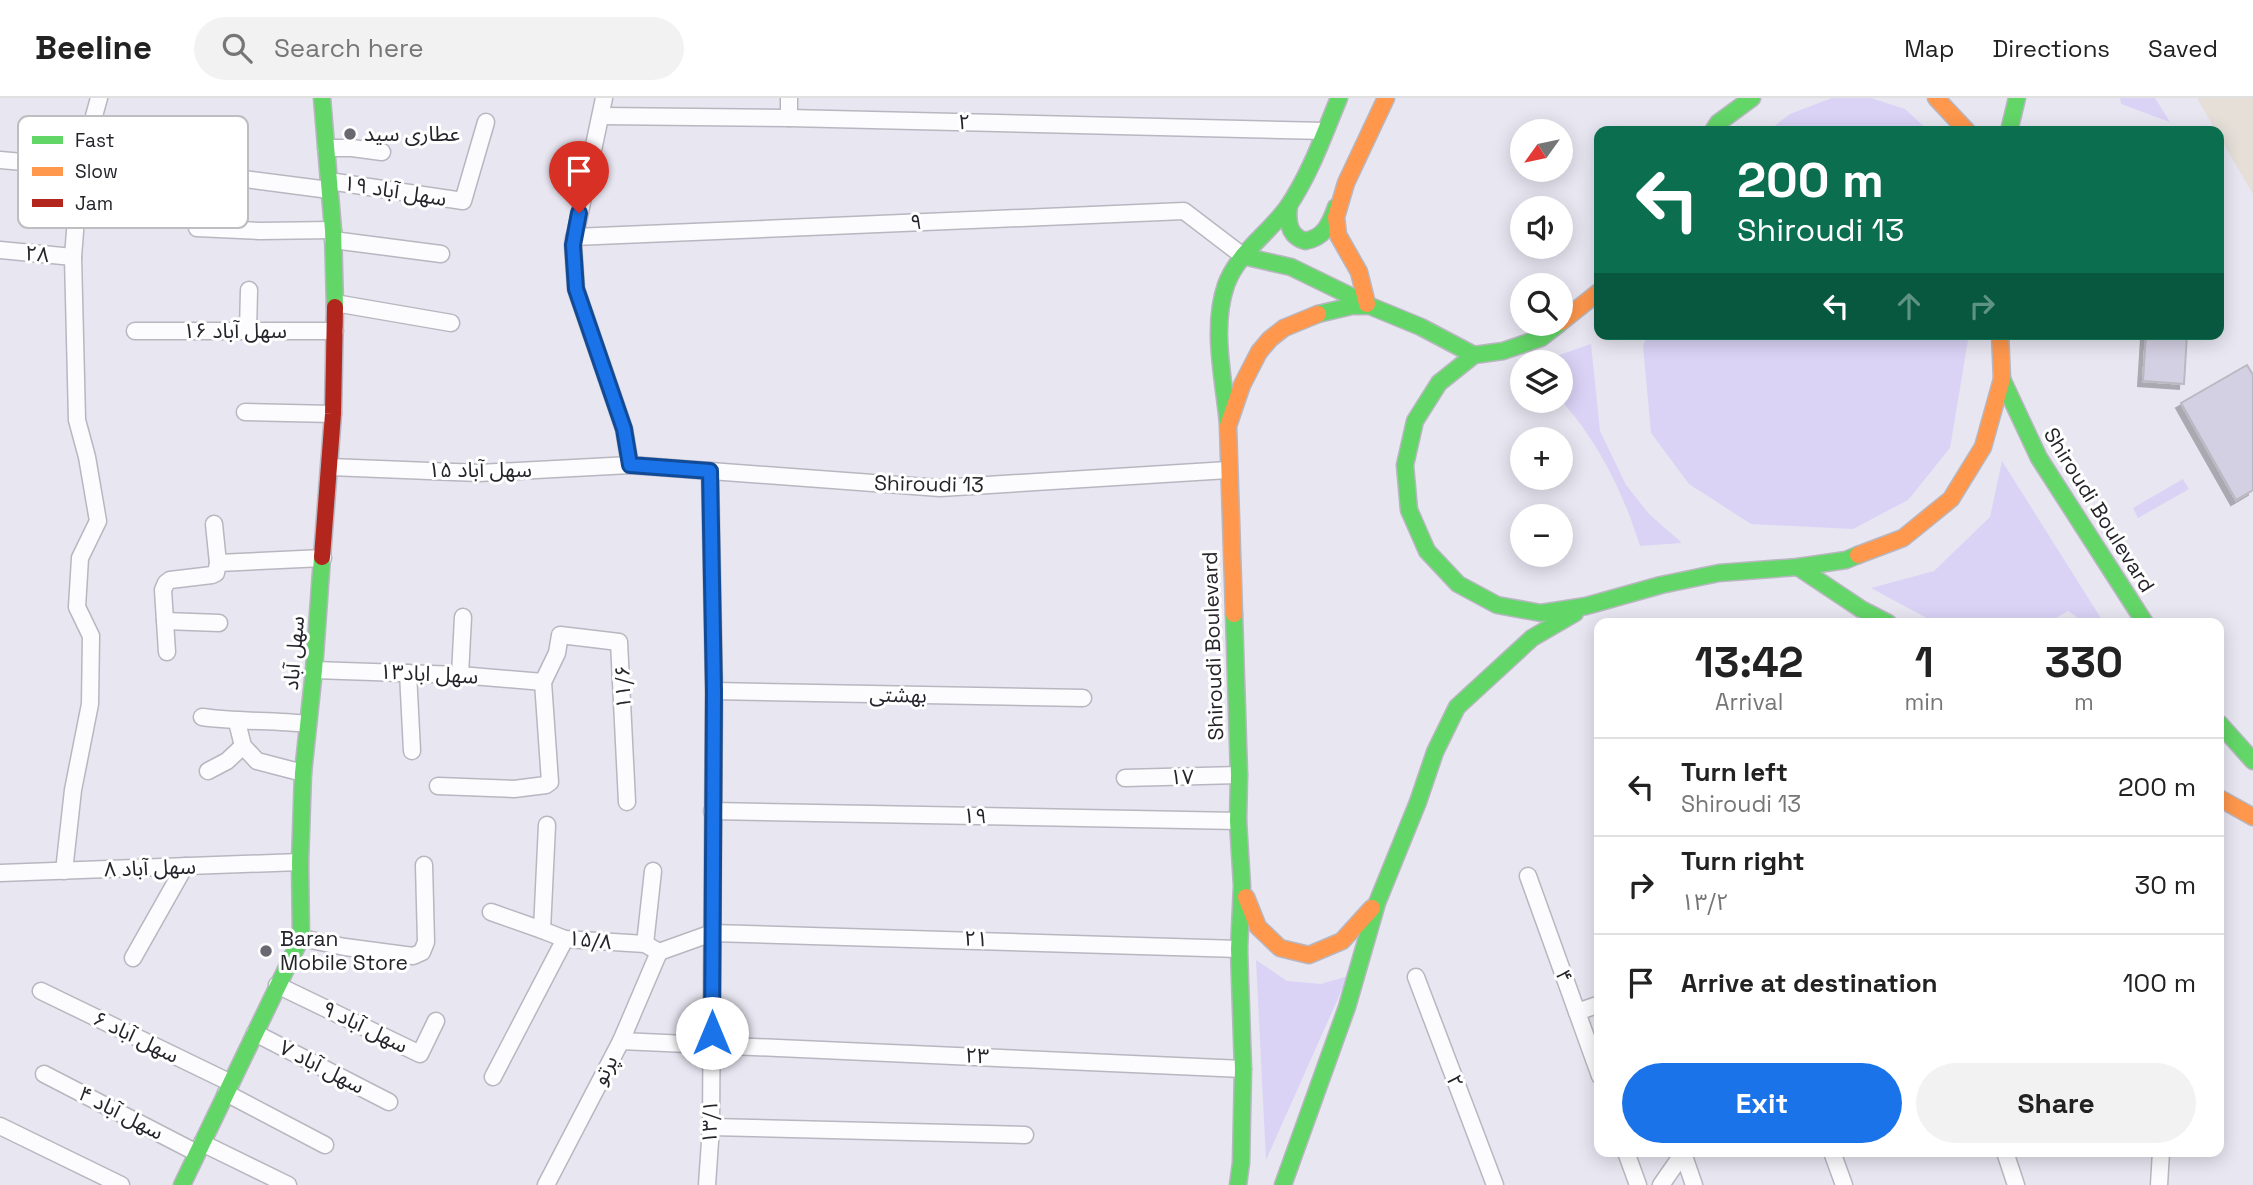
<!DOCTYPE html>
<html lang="en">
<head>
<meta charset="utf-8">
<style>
	:root { --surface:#fff; --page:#f2f2f2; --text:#222; --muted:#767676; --line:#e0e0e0; --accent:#1a73e8 }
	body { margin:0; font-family:"Space Grotesk","Noto Sans Arabic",sans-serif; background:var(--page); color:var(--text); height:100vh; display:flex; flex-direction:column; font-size:26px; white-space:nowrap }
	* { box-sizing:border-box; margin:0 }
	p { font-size:23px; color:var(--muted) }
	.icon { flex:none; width:38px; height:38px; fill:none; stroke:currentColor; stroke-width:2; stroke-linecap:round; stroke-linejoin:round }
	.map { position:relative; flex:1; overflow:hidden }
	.side { position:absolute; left:1594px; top:520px; width:630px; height:539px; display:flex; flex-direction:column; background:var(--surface); border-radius:14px; box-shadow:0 4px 18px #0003 }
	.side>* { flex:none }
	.top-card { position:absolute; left:1594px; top:28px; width:630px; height:214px; border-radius:14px; box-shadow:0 4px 18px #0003; background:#0b6e4f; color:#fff; overflow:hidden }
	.needle { width:46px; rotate:237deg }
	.buttons { position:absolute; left:1510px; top:21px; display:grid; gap:14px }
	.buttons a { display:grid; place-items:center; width:63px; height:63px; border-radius:50%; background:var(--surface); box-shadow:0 4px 18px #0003; font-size:35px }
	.pin { position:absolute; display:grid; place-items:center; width:60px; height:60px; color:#fff; margin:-72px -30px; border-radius:50% 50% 50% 0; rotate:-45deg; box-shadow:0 0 7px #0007 }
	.pin .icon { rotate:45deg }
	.me { position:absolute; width:77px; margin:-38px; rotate:0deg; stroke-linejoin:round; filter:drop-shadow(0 0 5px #0008) }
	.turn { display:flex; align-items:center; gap:24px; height:147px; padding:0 28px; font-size:32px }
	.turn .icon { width:91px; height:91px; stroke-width:2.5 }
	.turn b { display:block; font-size:49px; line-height:60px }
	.lanes { display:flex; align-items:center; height:66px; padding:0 28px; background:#0003; justify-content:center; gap:35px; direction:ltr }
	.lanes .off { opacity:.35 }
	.eta { display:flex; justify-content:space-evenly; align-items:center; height:119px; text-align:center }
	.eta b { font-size:42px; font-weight:700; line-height:49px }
	.cta { display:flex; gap:14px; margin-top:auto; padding:14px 28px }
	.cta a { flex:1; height:80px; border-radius:42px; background:var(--accent); color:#fff; font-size:28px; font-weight:700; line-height:80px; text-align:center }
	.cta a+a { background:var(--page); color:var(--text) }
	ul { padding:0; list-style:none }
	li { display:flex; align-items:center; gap:21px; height:98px; padding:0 28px; border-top:2px solid var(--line) }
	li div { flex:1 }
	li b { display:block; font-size:26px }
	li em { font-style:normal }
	header { display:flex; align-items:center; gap:42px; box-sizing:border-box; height:98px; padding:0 35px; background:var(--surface); border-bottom:2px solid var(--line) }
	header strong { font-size:33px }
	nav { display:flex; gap:38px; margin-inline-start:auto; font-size:24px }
	.search { width:490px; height:63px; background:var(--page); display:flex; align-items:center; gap:18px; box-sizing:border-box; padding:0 24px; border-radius:38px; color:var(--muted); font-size:26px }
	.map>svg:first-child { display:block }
</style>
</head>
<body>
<header>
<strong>Beeline</strong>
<div class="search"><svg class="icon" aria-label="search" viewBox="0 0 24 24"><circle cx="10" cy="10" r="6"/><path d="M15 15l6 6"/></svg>Search here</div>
<nav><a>Map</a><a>Directions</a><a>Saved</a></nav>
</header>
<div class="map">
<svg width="2253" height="1087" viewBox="0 0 2253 1087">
	<defs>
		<filter id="shadow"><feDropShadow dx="-5" dy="5" stdDeviation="0" flood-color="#0004"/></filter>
	</defs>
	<rect width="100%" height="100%" fill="#e8e6f1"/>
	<path fill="#e5dfd8" d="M2197 0H2253V96L2219 38V33H2216Z"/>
	<g fill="#dad3f6">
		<path d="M1832 0H1871L1905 11 1929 33H1768L1790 16Z"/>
		<path d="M2120 0H2155L2170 24 2121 6Z"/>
		<path d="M1648 236H1969L1950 350 1908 402 1853 431 1751 426 1689 386 1651 335 1643 248Z"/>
		<path d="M1591 246 1600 333 1626 387 1649 416 1682 445 1640 448C1623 394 1599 345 1561 302V264H1539Z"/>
		<path d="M2002 363 2104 525H2085L2068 513 2047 525H1936L1871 490 1934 473 1990 419Z"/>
		<path d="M2183 381 2189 391 2138 420 2133 410Z"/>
		<path d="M1256 862 1287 883 1321 886 1348 878 1266 1062Z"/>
	</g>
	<g fill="#d4d0e3" stroke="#bab8c1" stroke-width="2" filter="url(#shadow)">
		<path d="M2146 236H2187L2184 286 2143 283Z"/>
		<path d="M2247 267 2253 277V392L2236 402 2181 305Z"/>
	</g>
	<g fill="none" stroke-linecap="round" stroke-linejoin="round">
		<g stroke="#b8b7c0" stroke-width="19">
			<g id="street">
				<path d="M604 0 573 147 576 191 624 331 630 367"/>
				<path d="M602 18 789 20 1325 33"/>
				<path d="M789 20V0"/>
				<path d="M326 50H352L382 54"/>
				<path d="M0 62 80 69"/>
				<path d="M167 71 329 92"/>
				<path d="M329 83 463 103 486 24"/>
				<path d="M197 130 260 133 333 132"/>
				<path d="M574 139 1184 113 1243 158"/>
				<path d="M333 142 441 156"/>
				<path d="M0 152 73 159"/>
				<path d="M335 205 451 225"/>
				<path d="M135 233H335"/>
				<path d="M248 233 249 192"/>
				<path d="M245 314 333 316"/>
				<path d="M330 369 479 375 630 367 940 390 1228 372"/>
				<path d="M214 426 218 465"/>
				<path d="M165 523 219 525"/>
				<path d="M167 554 163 492 166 485 170 482 212 477 216 475 218 465 323 460"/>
				<path d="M314 572 460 577 543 584"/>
				<path d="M408 575 412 653"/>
				<path d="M460 577 463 519"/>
				<path d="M543 584 557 555 560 537 619 544 627 704"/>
				<path d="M714 593 1083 600"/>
				<path d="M202 619C238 624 272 622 308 626"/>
				<path d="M237 624 243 648 257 663 303 675"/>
				<path d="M208 673 227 663 243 648"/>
				<path d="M1125 680 1239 677"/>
				<path d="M438 688 514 691 546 687 550 684 543 584"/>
				<path d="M712 713 1238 723"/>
				<path d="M547 727 542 832 565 841 645 846 659 854"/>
				<path d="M64 773 73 692 90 606 91 538 77 509 80 460 98 423 87 359 77 322 73 159 80 69 99 0"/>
				<path d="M0 775 300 764"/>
				<path d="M1528 778 1600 978"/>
				<path d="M491 814 542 832"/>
				<path d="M301 840 345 849 413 858 422 854 426 844 424 767"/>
				<path d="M645 846 653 773"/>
				<path d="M659 854 712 835 1239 851"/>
				<path d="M133 860 185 768"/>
				<path d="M1416 879 1495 1087"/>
				<path d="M277 887 420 956 436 923"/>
				<path d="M41 893 231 985"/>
				<path d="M1577 914 1600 906"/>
				<path d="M255 935 389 1004"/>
				<path d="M621 943 1243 971"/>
				<path d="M44 976 197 1055"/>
				<path d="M493 979 565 841"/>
				<path d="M226 995 325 1047"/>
				<path d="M0 1028 121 1087"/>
				<path d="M711 1029 1025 1037"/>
				<path d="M202 1045 288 1087"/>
				<path d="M1626 1054 1638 1087"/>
				<path d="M1832 1054 1844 1087"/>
				<path d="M2005 1054 2016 1087"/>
				<path d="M1683 1055 1694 1087"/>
				<path d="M546 1087 621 943 659 854"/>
				<path d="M707 1087 711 1029 714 593 710 373"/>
				<path d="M1661 1087 1684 1054"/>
				<path d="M2159 1087 2161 1054"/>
			</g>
		</g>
		<g stroke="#b8b7c0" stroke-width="19">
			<g id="fast">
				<path d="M322 0 333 132 335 209"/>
				<path d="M1713 33 1718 25 1752 0"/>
				<path d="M2009 33 2017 0"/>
				<path d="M1289 107C1287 122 1288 138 1305 143 1324 140 1330 126 1336 109"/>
				<path d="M1243 158 1291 169 1367 206"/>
				<path d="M1318 216 1352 208H1370L1421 229 1474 257"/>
				<path d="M1559 226 1541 240 1503 253 1474 257 1439 285 1415 323 1405 367 1409 412 1427 453 1458 486 1497 507 1541 515 1586 508 1661 487 1719 475 1798 469 1846 462 1858 457"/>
				<path d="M2002 281 2039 360 2145 525"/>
				<path d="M1228 326C1224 282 1211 230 1226 187 1238 154 1270 135 1289 107 1311 74 1324 36 1339 0"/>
				<path d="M1798 469 1861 511 1888 525"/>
				<path d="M1234 516 1239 677 1238 723 1242 788 1239 851 1243 971 1241 1065 1238 1087"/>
				<path d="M2219 625 2253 663"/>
				<path d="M182 1087 301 840 300 764 303 675 314 572 322 459"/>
				<path d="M1283 1087 1347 909 1377 805 1418 704 1435 654 1457 609 1532 540 1575 515"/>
			</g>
		</g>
		<g stroke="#b8b7c0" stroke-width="19">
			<g id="slow">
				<path d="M1936 0 1967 33"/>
				<path d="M1367 206 1359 174 1338 137 1336 119 1346 85 1386 0"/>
				<path d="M1561 224 1600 193"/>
				<path d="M1858 457 1903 440 1951 401 1983 349 2002 281 2000 236"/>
				<path d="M1234 516 1228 328 1242 287 1259 254 1270 241 1284 230 1318 216"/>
				<path d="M2219 700 2253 719"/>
				<path d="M1246 799 1258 829 1280 850 1309 857 1342 843 1372 810"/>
			</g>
		</g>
		<g stroke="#b8b7c0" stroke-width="19">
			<path id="jam" d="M322 459 333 316 335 209"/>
		</g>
		<use href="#street" stroke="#fcfbfd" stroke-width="16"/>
		<use href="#fast" stroke="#63d668" stroke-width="16"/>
		<use href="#slow" stroke="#ff974d" stroke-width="16"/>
		<use href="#jam" stroke="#b3261e" stroke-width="16"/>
	</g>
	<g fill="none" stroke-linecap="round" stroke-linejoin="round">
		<g stroke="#114b97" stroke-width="18">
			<path id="route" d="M579 115 573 147 576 191 624 331 630 367 710 373 714 593 712 935"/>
		</g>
		<use href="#route" stroke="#1a73e8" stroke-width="12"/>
	</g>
	<g fill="#696870" stroke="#fff" stroke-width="2.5">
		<circle cx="350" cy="36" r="7"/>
		<circle cx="266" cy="853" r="7"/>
	</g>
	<g text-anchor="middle" stroke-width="6" stroke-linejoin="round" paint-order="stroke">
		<g font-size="21" fill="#25242b" stroke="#fff">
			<text transform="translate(964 24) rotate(1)" y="7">۲</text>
			<text transform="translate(395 93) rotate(9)" y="7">سهل آباد ۱۹</text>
			<text transform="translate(916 124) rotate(-2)" y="7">۹</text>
			<text transform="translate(37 156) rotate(5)" y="7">۲۸</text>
			<text x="235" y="240">سهل آباد ۱۶</text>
			<text x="480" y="379">سهل آباد ۱۵</text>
			<text transform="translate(929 386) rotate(1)" y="7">Shiroudi 13</text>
			<text transform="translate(2099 412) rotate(58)" y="7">Shiroudi Boulevard</text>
			<text transform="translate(1213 548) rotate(-92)" y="7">Shiroudi Boulevard</text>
			<text transform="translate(294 555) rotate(-85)" y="7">سهل آباد</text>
			<text transform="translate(429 576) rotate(3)" y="7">سهل اباد۱۳</text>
			<text transform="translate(623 589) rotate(-92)" y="7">۱۱/۶</text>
			<text transform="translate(898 597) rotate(1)" y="7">بهشتی</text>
			<text transform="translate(1182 679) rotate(-1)" y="7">۱۷</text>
			<text transform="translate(975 718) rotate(1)" y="7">۱۹</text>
			<text transform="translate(150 770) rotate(-2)" y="7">سهل آباد ۸</text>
			<text transform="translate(976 841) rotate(2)" y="7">۲۱</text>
			<text transform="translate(590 842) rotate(6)" y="7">۱۵/۸</text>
			<text transform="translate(1564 878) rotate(70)" y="7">۴</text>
			<text transform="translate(365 929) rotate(26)" y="7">سهل آباد ۹</text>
			<text transform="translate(136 939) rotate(26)" y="7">سهل آباد ۶</text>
			<text transform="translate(977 958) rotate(3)" y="7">۲۳</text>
			<text transform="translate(322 969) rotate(27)" y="7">سهل آباد ۷</text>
			<text transform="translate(605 972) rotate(-62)" y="7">پرتو</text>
			<text transform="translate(1455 983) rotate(69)" y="7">۲</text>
			<text transform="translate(121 1015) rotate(27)" y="7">سهل آباد ۴</text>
			<text transform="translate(710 1024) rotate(-89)" y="7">۱۳/۱</text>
		</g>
		<g font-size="21" fill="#25242b" stroke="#fff" text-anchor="start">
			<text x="364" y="43">عطاری سید</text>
			<text x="280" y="848">Baran<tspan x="280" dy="24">Mobile Store</tspan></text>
		</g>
	</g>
	<rect x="18" y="18" width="230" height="112" rx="10" fill="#fff" stroke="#bebdbf" stroke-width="2"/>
	<rect x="32" y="38" width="31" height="8" fill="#63d668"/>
	<rect x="32" y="69" width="31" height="9" fill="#ff974d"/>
	<rect x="32" y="101" width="31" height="8" fill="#b3261e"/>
	<g font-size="19" fill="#25242b">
		<text x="75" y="49">Fast</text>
		<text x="75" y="80">Slow</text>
		<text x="75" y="112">Jam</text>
	</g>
</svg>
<div class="buttons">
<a><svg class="needle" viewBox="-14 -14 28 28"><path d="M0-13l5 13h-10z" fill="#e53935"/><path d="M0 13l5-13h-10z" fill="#767676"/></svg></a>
<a><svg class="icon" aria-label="sound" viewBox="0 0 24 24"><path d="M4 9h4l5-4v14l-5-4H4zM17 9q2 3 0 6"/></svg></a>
<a><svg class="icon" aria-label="search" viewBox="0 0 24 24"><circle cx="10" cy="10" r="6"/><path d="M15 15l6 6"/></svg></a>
<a><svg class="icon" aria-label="layers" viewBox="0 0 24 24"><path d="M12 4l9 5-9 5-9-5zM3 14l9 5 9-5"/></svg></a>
<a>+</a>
<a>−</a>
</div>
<div class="pin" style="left:579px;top:115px;background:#d93025"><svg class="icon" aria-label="arrive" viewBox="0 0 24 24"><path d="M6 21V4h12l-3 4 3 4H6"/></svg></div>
<svg class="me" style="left:712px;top:935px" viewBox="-20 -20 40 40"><circle r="19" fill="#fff"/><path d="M0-13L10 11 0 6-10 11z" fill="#1a73e8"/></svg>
<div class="top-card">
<div class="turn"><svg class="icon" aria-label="left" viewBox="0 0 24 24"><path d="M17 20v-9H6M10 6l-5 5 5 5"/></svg><div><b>200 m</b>Shiroudi 13</div></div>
<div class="lanes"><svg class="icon" aria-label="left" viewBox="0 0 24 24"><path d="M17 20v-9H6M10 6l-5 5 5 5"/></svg><svg class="icon off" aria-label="ahead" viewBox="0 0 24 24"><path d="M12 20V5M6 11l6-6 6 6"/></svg><svg class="icon off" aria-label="right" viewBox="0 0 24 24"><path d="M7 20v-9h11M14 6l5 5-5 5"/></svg></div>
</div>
<section class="side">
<div class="eta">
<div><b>13:42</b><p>Arrival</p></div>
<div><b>1</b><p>min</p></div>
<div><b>330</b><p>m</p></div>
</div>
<ul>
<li><svg class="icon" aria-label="left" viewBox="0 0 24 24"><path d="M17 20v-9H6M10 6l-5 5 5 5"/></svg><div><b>Turn left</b><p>Shiroudi 13</p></div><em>200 m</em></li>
<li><svg class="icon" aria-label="right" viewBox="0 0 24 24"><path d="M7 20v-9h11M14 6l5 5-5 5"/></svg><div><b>Turn right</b><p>۱۳/۲</p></div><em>30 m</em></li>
<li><svg class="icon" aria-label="arrive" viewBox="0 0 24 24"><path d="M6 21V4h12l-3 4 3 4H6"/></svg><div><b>Arrive at destination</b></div><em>100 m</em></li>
</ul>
<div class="cta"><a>Exit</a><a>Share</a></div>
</section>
</div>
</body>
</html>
